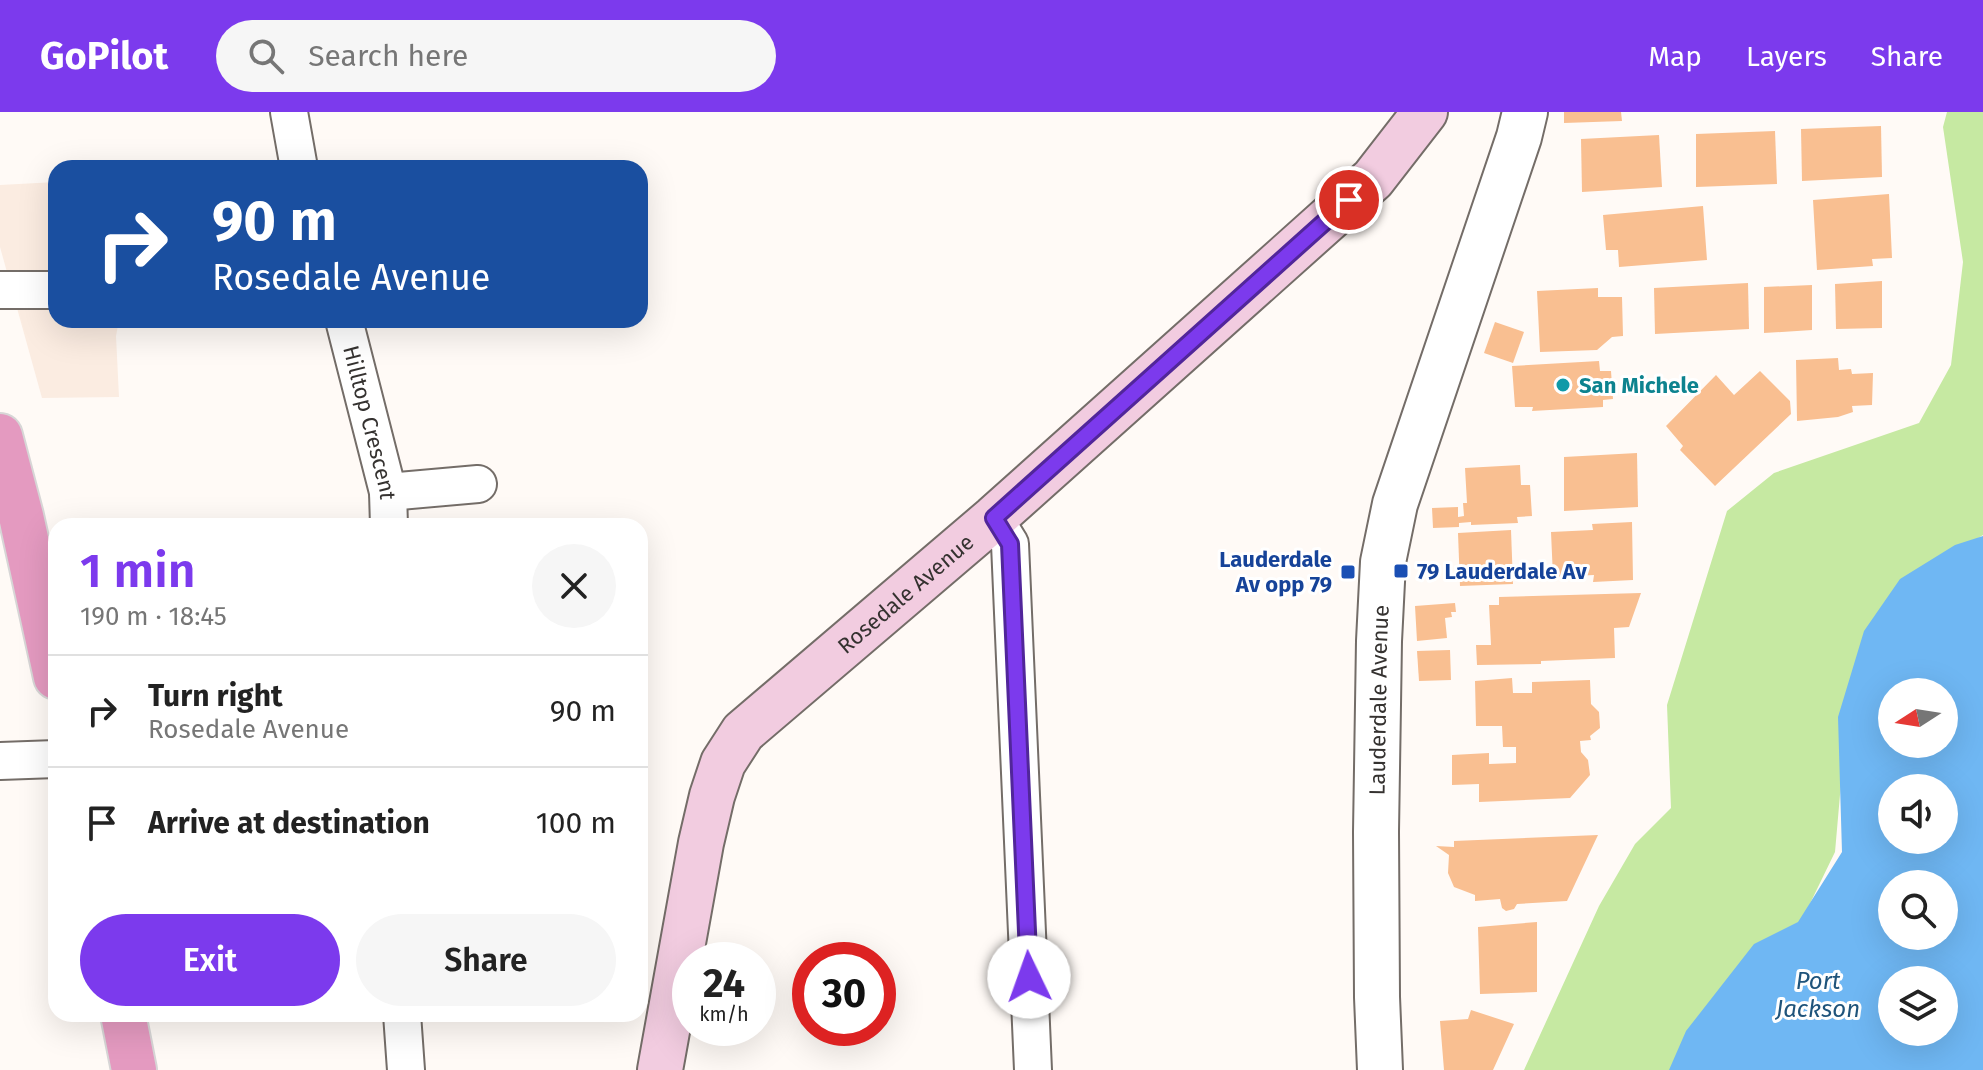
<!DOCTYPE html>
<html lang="en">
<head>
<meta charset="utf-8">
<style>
	:root { --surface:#fff; --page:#f6f6f6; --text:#222; --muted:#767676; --line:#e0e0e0; --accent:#7c3aed }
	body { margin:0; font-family:"Fira Sans",sans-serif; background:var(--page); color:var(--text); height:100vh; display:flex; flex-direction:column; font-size:30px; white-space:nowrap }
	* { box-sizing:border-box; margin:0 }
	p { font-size:26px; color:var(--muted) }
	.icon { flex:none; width:44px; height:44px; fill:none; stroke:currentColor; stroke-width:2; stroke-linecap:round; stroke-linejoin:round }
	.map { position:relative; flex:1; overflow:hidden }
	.panel { position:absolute; left:48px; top:406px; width:600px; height:504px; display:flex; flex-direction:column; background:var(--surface); border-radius:24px; box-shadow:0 8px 32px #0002 }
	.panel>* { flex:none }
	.guide { position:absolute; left:48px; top:48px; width:600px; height:168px; border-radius:24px; box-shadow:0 8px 32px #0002; background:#1a4fa0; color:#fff; overflow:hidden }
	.needle { width:52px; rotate:258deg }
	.buttons { position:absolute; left:1878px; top:566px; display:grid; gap:16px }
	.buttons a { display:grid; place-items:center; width:80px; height:80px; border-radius:50%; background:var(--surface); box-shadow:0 8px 32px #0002; font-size:40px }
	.speed { position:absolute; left:672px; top:830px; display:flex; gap:16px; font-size:40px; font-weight:700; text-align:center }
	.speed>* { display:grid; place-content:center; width:104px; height:104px; border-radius:50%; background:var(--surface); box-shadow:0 8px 32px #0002; line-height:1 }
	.speed small { font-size:20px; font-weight:400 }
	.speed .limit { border:12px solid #d22; background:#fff; color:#111 }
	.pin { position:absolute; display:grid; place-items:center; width:68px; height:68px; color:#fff; margin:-34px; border:4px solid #fff; border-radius:50%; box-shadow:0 2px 8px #0007 }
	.me { position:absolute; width:88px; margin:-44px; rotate:357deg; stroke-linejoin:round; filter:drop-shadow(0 0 6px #0008) }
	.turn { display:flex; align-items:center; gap:28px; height:168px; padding:0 32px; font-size:36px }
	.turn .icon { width:104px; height:104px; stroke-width:2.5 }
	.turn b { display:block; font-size:56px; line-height:68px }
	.round { display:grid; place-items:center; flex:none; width:84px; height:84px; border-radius:42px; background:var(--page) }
	.overview { display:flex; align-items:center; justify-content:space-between; height:136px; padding:0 32px }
	h1 { font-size:48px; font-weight:600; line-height:60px; color:var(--accent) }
	.button { display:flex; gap:16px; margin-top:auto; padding:16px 32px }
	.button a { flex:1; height:92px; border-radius:48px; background:var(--accent); color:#fff; font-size:32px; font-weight:600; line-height:92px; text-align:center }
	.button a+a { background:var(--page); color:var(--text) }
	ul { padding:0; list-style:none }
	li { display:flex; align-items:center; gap:24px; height:112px; padding:0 32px; border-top:2px solid var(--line) }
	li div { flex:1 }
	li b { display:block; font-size:30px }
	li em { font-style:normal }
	header { display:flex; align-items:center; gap:48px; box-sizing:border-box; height:112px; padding:0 40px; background:var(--accent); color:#fff }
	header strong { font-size:38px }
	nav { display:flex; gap:44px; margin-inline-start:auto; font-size:28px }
	.search { width:560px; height:72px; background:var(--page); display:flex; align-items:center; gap:20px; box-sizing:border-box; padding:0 28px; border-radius:44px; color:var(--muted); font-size:30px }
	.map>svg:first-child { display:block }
</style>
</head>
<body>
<header>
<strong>GoPilot</strong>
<div class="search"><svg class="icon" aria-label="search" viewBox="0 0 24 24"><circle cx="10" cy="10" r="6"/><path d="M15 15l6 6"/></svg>Search here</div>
<nav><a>Map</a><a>Layers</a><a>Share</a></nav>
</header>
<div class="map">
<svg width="1983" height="958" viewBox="0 0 1983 958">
	<rect width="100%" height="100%" fill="#fffaf6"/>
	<path fill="#fbece1" d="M56 70V208H119L116 224 119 285 42 286 0 135V73Z"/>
	<path fill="#c6e9a2" d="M1947 0H1983V423L1891 482 1842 660 1835 740 1802 808 1692 958H1524L1599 794 1635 732 1671 696 1667 593 1727 399 1774 361 1919 311 1951 253 1963 150 1943 15Z"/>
	<path fill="#6fb7f3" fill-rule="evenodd" d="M1983 424V958H1669L1686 919 1754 832 1798 810 1842 740 1838 605 1864 519 1900 467 1955 433ZM1892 580H1944V632H1892ZM1892 676H1944V728H1892ZM1892 772H1944V824H1892ZM1892 868H1944V920H1892Z"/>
	<g fill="#f9bf91">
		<path d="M1564 0H1621L1622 9 1564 11Z"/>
		<path d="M1881 14 1882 65 1802 69 1801 17Z"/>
		<path d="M1775 19 1777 72 1696 75V22Z"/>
		<path d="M1659 23 1662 75 1582 80 1581 27Z"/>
		<path d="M1889 82 1892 146 1872 147 1873 154 1817 158 1813 88Z"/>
		<path d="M1703 94 1707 148 1619 155 1618 138H1606L1603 103Z"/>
		<path d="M1882 169V216L1836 217 1835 172Z"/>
		<path d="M1748 171 1749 217 1655 222 1654 176Z"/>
		<path d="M1812 173V218L1764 221V175Z"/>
		<path d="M1598 176V185H1622L1623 224 1612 225 1597 238 1540 240 1537 179Z"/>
		<path d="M1495 210 1524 220 1513 251 1484 241Z"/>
		<path d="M1838 246 1839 258 1851 257 1852 262 1873 261 1872 293 1852 294 1853 300 1838 305 1797 309 1796 248Z"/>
		<path d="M1599 249 1600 259H1611L1613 287 1603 288V295L1532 299 1533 295H1515L1512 254Z"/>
		<path d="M1760 259 1790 289 1791 302 1715 374 1680 338 1683 334 1666 314 1716 263 1734 283Z"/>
		<path d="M1637 341 1638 395 1564 399V345Z"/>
		<path d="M1520 353 1521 373H1530L1532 404 1517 405 1518 411 1471 413V410L1459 411V415L1433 416 1432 396 1458 395V405L1464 404 1463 391H1467L1465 356Z"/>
		<path d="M1632 410 1633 468 1593 470 1594 463 1553 465 1551 420 1593 418 1592 412Z"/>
		<path d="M1511 418 1513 472 1460 474 1458 421Z"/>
		<path d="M1641 481 1629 515 1614 516 1615 546 1541 549V552L1477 553 1476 533H1491L1489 493H1499V485Z"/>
		<path d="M1455 491 1456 500H1451L1452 505 1445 506 1447 526 1417 529 1415 494Z"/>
		<path d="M1450 538 1451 568 1419 569 1417 539Z"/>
		<path d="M1512 566 1513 581H1532V570L1590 568 1591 592 1599 600 1600 616 1590 624 1591 628 1580 629 1581 640 1588 648 1590 663 1570 686 1479 690V672L1452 673V643L1489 641V652L1516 651V635H1503L1502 614H1476L1475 569Z"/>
		<path d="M1598 723 1567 789 1517 792 1514 797 1506 799 1502 796 1500 787 1475 789V783L1454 775 1448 761 1449 743 1436 734 1454 735V729Z"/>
		<path d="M1537 810V880L1480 882 1478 815Z"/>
		<path d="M1471 898 1514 912 1493 958H1444L1440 909 1468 907Z"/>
	</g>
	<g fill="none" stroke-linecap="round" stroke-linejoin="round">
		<g stroke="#746d68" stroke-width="40">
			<g id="minor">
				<path d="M289 0 299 56"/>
				<path d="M0 178H56"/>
				<path id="s1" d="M344 208 388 380 389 414"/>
				<path d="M388 380 478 372"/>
				<path d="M994 406 1010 432 1033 958"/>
				<path d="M0 649 56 647"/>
				<path d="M402 902 406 958"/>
			</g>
		</g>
		<g stroke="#746d68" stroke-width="48">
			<g id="tertiary">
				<path id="s2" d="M1380 958 1377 885 1376 720 1379 529 1383 450 1395 392 1519 25 1525 0"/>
			</g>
		</g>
		<g stroke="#746d68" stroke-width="48">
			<g id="secondary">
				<path id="s3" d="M660 958 701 731 712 684 723 651 743 620 994 406 1373 67 1425 0"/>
			</g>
		</g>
		<g stroke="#d7d6d6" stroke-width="48">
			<g id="primary">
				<path d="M0 324 21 404 56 565"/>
				<path d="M123 902 134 958"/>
			</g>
		</g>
		<use href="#minor" stroke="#fff" stroke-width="36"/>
		<use href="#tertiary" stroke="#fff" stroke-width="44"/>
		<use href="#secondary" stroke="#f2cce0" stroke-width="44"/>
		<use href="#primary" stroke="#e49ac0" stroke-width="44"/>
	</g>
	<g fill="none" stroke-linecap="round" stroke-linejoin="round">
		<g stroke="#51269a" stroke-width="20">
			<path id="route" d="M1029 865 1010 432 994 406 1349 88"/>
		</g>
		<use href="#route" stroke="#7c3aed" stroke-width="14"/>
	</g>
	<circle fill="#0f9aa8" stroke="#fff" stroke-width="3" cx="1563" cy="273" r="8"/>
	<g fill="#1a4fb4" stroke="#fff" stroke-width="3">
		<rect x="1393" y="451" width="16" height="16" rx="4"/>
		<rect x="1340" y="452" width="16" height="16" rx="4"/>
	</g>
	<g text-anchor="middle" stroke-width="6" stroke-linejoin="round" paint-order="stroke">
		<g font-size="22" font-weight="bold" fill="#0d838f" stroke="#fff" text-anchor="start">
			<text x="1579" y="281">San Michele</text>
		</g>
		<g font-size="22" fill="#353230" stroke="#fff">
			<text dy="8" stroke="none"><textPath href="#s1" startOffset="106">Hilltop Crescent</textPath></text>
			<text dy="8" stroke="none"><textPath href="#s3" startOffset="564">Rosedale Avenue</textPath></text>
			<text dy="8" stroke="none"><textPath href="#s2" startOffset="370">Lauderdale Avenue</textPath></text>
		</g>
		<g font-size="22" font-weight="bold" fill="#164399" stroke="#fff" text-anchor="end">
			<text x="1332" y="455">Lauderdale<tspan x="1332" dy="25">Av opp 79</tspan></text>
			<text x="1417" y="467" text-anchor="start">79 Lauderdale Av</text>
		</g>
		<g font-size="24" font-style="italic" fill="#1f547b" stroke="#fff">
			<text x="1818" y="877">Port<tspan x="1818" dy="28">Jackson</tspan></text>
		</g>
	</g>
</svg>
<div class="buttons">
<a><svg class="needle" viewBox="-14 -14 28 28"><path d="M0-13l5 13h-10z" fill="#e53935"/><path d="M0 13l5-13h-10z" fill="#767676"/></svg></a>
<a><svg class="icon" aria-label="sound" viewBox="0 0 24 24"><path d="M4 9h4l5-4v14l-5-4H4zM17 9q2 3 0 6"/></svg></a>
<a><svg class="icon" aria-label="search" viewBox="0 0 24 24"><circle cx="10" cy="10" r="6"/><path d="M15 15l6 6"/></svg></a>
<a><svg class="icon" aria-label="layers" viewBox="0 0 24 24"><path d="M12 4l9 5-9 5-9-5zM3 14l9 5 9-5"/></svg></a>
</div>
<div class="speed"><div>24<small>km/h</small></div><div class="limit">30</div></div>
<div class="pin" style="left:1349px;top:88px;background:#d93025"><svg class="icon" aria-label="arrive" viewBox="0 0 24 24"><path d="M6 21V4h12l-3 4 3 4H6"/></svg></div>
<svg class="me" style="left:1029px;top:865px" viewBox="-20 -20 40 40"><circle r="19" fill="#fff"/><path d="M0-13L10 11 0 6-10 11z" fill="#7c3aed"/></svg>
<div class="guide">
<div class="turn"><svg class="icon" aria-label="right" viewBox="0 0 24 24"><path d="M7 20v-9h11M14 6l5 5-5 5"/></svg><div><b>90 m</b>Rosedale Avenue</div></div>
</div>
<section class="panel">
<div class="overview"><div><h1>1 min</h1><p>190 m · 18:45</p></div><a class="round"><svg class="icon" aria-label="close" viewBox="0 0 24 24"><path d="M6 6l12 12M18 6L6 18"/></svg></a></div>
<ul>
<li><svg class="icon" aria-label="right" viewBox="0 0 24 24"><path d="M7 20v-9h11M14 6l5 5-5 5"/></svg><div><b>Turn right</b><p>Rosedale Avenue</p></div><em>90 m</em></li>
<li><svg class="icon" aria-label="arrive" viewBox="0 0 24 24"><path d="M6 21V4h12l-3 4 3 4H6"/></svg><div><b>Arrive at destination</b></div><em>100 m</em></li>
</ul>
<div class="button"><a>Exit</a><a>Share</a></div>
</section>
</div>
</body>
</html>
